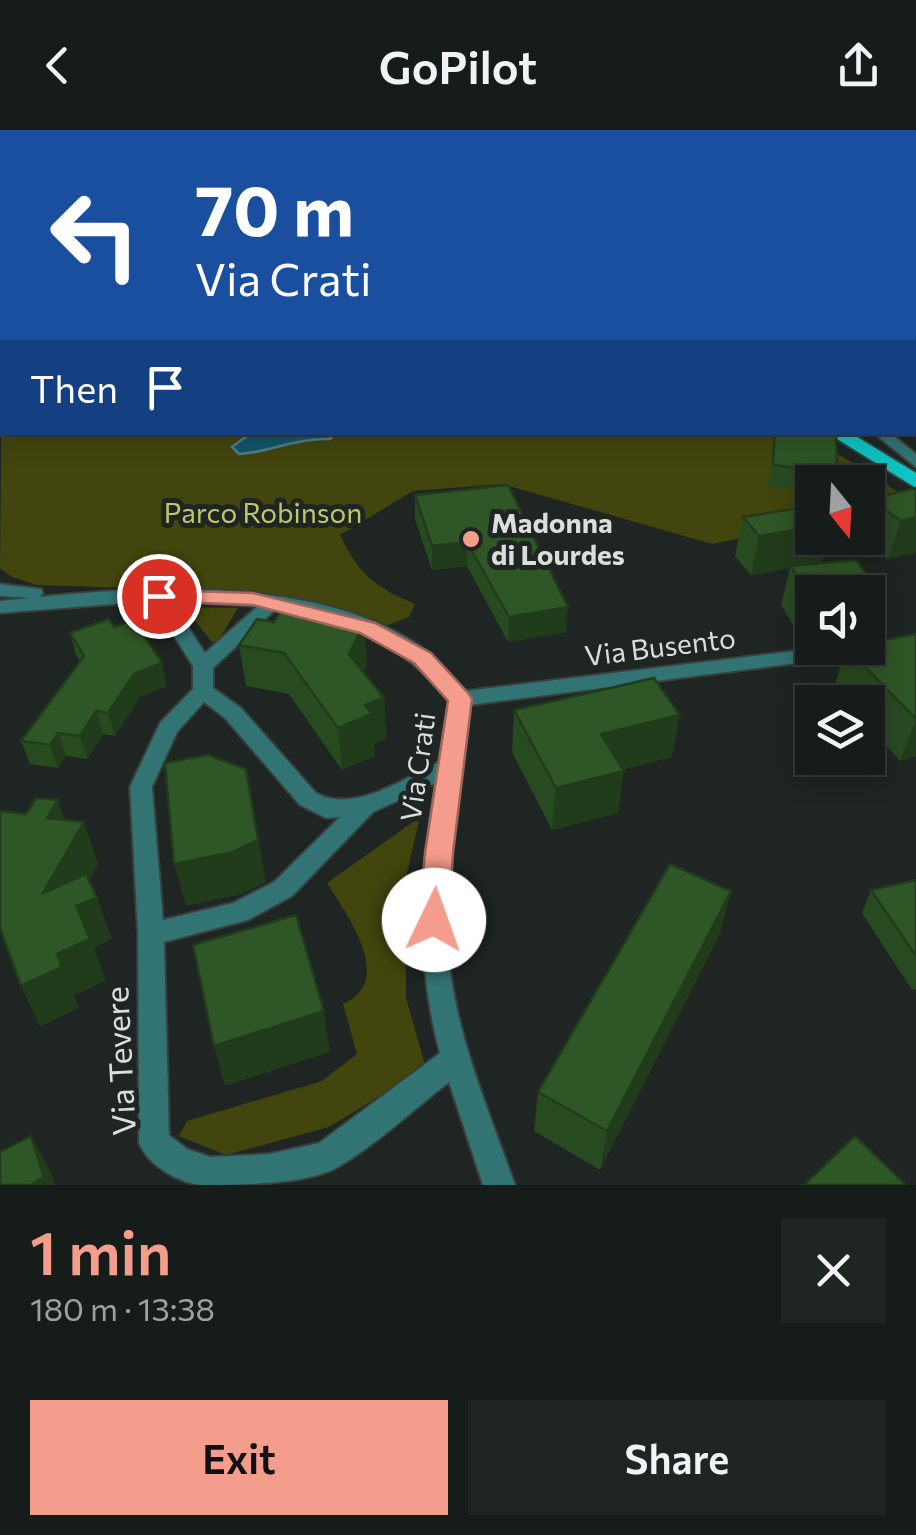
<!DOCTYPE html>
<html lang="en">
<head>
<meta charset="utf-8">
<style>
	:root { --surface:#161c1a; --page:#1f2523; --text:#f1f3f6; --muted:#9ea1a2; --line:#353a39; --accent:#f59d8d }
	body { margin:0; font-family:Commissioner,sans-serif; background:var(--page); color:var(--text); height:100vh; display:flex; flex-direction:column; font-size:38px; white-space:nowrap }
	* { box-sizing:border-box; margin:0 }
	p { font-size:32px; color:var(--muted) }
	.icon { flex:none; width:55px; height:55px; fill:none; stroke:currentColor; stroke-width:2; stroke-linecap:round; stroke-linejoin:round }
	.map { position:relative; height:1055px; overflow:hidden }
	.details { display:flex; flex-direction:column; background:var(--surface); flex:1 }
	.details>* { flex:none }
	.top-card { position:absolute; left:0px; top:0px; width:918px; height:305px; box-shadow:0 5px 25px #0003,0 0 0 2px var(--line); background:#1a4fa0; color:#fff; overflow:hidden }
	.needle { width:65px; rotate:162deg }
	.controls { position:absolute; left:795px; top:335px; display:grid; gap:20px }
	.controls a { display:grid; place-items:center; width:90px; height:90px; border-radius:0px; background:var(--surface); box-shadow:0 5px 25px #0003,0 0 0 2px var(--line); font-size:50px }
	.pin { position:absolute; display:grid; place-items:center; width:85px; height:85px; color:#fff; margin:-42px; border:5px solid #fff; border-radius:50%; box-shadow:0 2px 10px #0007 }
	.me { position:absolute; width:110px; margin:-55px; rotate:3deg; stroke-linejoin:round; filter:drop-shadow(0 0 8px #0008) }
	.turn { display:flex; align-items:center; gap:35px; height:210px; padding:0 30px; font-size:45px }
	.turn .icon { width:130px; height:130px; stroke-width:2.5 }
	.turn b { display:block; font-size:70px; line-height:85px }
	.then { display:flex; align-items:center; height:95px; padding:0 30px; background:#0003; gap:20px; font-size:38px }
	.round { display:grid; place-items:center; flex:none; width:105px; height:105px; border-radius:0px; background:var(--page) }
	.head { display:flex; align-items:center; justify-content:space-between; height:170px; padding:0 30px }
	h1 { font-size:60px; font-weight:600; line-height:75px; color:var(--accent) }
	.button { display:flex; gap:20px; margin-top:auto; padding:20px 30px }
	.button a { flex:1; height:115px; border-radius:0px; background:var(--accent); color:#111; font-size:40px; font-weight:600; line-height:115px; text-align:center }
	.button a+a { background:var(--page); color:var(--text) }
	header { display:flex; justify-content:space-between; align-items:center; height:130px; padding:0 30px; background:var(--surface); font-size:45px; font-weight:600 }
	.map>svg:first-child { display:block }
</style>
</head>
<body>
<header><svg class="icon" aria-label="back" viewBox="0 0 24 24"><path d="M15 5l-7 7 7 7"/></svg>GoPilot<svg class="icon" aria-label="share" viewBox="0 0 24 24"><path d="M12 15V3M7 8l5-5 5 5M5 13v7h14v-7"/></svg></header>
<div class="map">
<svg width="916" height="1055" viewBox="0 0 916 1055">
	<rect width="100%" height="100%" fill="#1e2522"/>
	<g fill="#42450d">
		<path d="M2 238V302L805 303 916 373 868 383V352H812V394L712 414 502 354 413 361 340 405C359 444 374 457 415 474L409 487 388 495 259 462 36 455 10 446 0 438Z"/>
		<path d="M184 477 238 478 218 511 212 512Z"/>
		<path d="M420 687 405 751 406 868 426 938 329 997 226 1025 179 1006 187 991 322 951 357 924 343 874C396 851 347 785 327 753Z"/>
	</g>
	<path fill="#135568" stroke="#4f7e8b" stroke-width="2.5" d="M335 303 330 309C294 308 268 323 239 324L232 317 251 303Z"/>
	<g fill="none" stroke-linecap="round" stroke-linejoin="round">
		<g stroke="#383f3c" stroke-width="4">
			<g id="minor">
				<path d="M242 0H251L253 2H244Z"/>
				<rect x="0" y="36" width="2" height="6"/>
				<rect x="0" y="223" width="2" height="8"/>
				<path d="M916 264V273H915V264Z"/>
				<path d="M872 302H889L916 324V337Z"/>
				<path d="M0 454 41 459 43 463 40 467C152 455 318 449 415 513 435 526 450 544 465 561L819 518H868V512L876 518 866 524 470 575C460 652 442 731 447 811 452 896 487 976 515 1055H483L449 952C413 980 377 1014 338 1037 307 1055 235 1055 200 1055 177 1052 148 1035 139 1013L138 804 130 657 160 593 193 559V536L152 471 0 483V471L30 468 0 466ZM171 471 258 476 205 523ZM276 479C353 492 398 511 449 570L439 632C404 648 354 684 316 663L241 578 213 558V538ZM204 572 225 588 300 675 326 688 340 687 274 752 233 773 163 790 152 657 177 602ZM436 653C420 745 415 831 440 923L319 1013 269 1024 210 1027 187 1019 169 1005 164 812 248 790 292 766 373 682Z"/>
			</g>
		</g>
		<g stroke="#383f3c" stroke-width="4">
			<g id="primary">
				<path d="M348 0H360L361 2H350Z"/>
				<path d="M606 0H620L621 2H608Z"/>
				<path d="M826 302H849L916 343V358Z"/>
			</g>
		</g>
		<use href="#minor" fill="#327373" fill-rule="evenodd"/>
		<use href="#primary" fill="#0fc4c3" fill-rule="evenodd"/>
	</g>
	<g fill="#284a21">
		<path d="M447 0H515L520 2H452Z"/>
		<path d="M774 302H836L837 343 834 352H812V362L768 356Z"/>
		<path d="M916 358V422L888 429 860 408H868V381L871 369Z"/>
		<path d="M415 365 566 502 508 512 467 436 432 440 415 389Z"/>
		<path d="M743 387 822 433 876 457 868 484V462H812V501L798 503 781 475 790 438 751 445 735 426Z"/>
		<path d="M274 492 364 494 367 535 363 542 384 568 386 609 374 614 375 626 342 640 289 564 246 556 239 515Z"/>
		<path d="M114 497 167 556 140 567 115 606 103 604 87 629 66 626 58 638 30 634 21 611 80 531 76 525 70 503Z"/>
		<path d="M916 504V626L900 631 868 595V572H847L834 558 846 518H868Z"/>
		<path d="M514 580 672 627 623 639 618 683 552 700 512 622Z"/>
		<path d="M916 750V859L912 860 862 783 871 760Z"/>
		<path d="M720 803 600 1040 534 1001 538 962Z"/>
	</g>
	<g fill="#213c1b">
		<rect x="0" y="191" width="2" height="19"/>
		<path d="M916 387V422L888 429 901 391Z"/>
		<path d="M812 397V408H829L822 433 791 436 790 438 751 445 759 406Z"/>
		<path d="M467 412V436L432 440V416Z"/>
		<path d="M568 477 566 502 508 512 509 487Z"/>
		<path d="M364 494 367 535 352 564 349 524Z"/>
		<path d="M162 533 167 556 140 567 115 606 108 583 134 544Z"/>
		<path d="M384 568 386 609 374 614 375 626 342 640 338 598 365 575Z"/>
		<path d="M96 581 103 604 87 629 80 606Z"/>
		<path d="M680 585 672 627 596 646 601 604Z"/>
		<path d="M916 589V626L900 631Z"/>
		<path d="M58 603 66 626 58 638 50 615Z"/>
		<path d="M246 639 266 752 242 764 186 776 174 734Z"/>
		<path d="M624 641 618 683 552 700 556 658Z"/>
		<path d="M58 670 72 712 84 692 98 734 60 805 43 763 47 688Z"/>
		<path d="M731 761 720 803 600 1040 607 1001Z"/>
		<path d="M97 768 112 809 94 818 106 850 74 866 79 878 40 897 21 856 57 824 76 776Z"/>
		<path d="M324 881 330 922 225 956 214 916Z"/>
		<path d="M31 1006 52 1044 55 1055H30Z"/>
	</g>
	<g fill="#2f5626" stroke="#213c1b" stroke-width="2.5">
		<path d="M41 0H74V2H43Z"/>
		<path d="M106 0H137L134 2H107Z"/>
		<path d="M472 0H515L520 2H477Z"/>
		<path d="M915 66H916L915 146Z"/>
		<path d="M2 70V191H0V71Z"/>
		<rect x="915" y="154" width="1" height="96"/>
		<path d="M775 302H836L837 343 773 335Z"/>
		<path d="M508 355 568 477 509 487 467 412 432 416 415 365Z"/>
		<path d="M916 358V387L901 391 871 369Z"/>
		<path d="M812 376V397L759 406 743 387Z"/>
		<path d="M856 430 876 457 808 463 791 436Z"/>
		<path d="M280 482 364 494 349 524 384 568 365 575 372 584 338 598 284 523 239 515 257 489 274 492Z"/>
		<path d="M109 489 114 497 134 490 162 533 134 544 108 583 96 581 80 606 58 603 50 615 21 611 84 526 70 503Z"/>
		<path d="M916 504V589L847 518H868V513Z"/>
		<path d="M654 548 680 585 601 604 624 641 556 658 514 580Z"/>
		<path d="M208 625 246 639 258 710 233 722 174 734 165 633Z"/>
		<path d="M36 668 58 670 47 688 84 692 43 763 86 744 97 768 76 776 90 809 57 824 62 837 21 856 0 798V681L26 684Z"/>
		<path d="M670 734 731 761 607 1001 538 962Z"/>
		<path d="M916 750V826L871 760Z"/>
		<path d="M296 785 324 881 214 916 193 815Z"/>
		<path d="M31 1006 44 1047 30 1055H0V1022Z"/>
		<path d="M855 1006 906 1055H804Z"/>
	</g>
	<path fill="#f59d8d" stroke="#9f665c" stroke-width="2.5" d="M159 460 253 463 375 493 431 523 469 564 472 569 453 723 449 790 444 799 434 803 424 799 419 790 425 723 448 571 414 533 360 503 253 475 152 471 149 466 152 462Z"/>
	<circle fill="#f59d8d" stroke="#1e2522" stroke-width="4" cx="471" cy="409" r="10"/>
	<g text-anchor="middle" stroke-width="10" stroke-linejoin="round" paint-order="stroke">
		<g font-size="28" fill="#c0c76a" stroke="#1e2522">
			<text x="263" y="393">Parco Robinson</text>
		</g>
		<g font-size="28" font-weight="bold" fill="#dadfdc" stroke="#1e2522" text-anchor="start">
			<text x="491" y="403">Madonna<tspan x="491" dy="32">di Lourdes</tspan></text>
		</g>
		<g font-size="28" fill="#dadfdc" stroke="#1e2522">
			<text transform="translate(660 517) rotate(-7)" y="10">Via Busento</text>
			<text transform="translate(418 637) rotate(-82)" y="10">Via Crati</text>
		</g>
		<g font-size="32" fill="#dadfdc" stroke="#1e2522">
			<text transform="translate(121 931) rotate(-93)" y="11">Via Tevere</text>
		</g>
	</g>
</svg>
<div class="controls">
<a><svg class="needle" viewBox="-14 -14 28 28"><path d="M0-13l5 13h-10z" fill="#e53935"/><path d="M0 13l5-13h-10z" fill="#9ea1a2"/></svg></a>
<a><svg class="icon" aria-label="sound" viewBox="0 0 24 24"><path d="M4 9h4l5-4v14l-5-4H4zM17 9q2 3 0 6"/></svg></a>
<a><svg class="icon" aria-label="layers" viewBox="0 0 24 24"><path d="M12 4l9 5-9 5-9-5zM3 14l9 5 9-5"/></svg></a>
</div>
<div class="pin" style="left:159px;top:466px;background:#d93025"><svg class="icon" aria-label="arrive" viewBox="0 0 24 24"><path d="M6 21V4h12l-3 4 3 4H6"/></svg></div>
<svg class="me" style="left:434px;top:790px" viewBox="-20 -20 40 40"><circle r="19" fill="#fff"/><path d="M0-13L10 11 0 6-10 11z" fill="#f59d8d"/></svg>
<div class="top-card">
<div class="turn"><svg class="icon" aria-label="left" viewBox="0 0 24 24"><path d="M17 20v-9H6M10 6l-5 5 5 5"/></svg><div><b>70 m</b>Via Crati</div></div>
<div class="then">Then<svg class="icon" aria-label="arrive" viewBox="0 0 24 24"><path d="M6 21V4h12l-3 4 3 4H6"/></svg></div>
</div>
</div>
<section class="details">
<div class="head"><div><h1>1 min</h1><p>180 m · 13:38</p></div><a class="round"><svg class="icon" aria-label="close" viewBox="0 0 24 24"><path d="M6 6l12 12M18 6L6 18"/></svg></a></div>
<div class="button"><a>Exit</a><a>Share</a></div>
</section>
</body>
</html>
